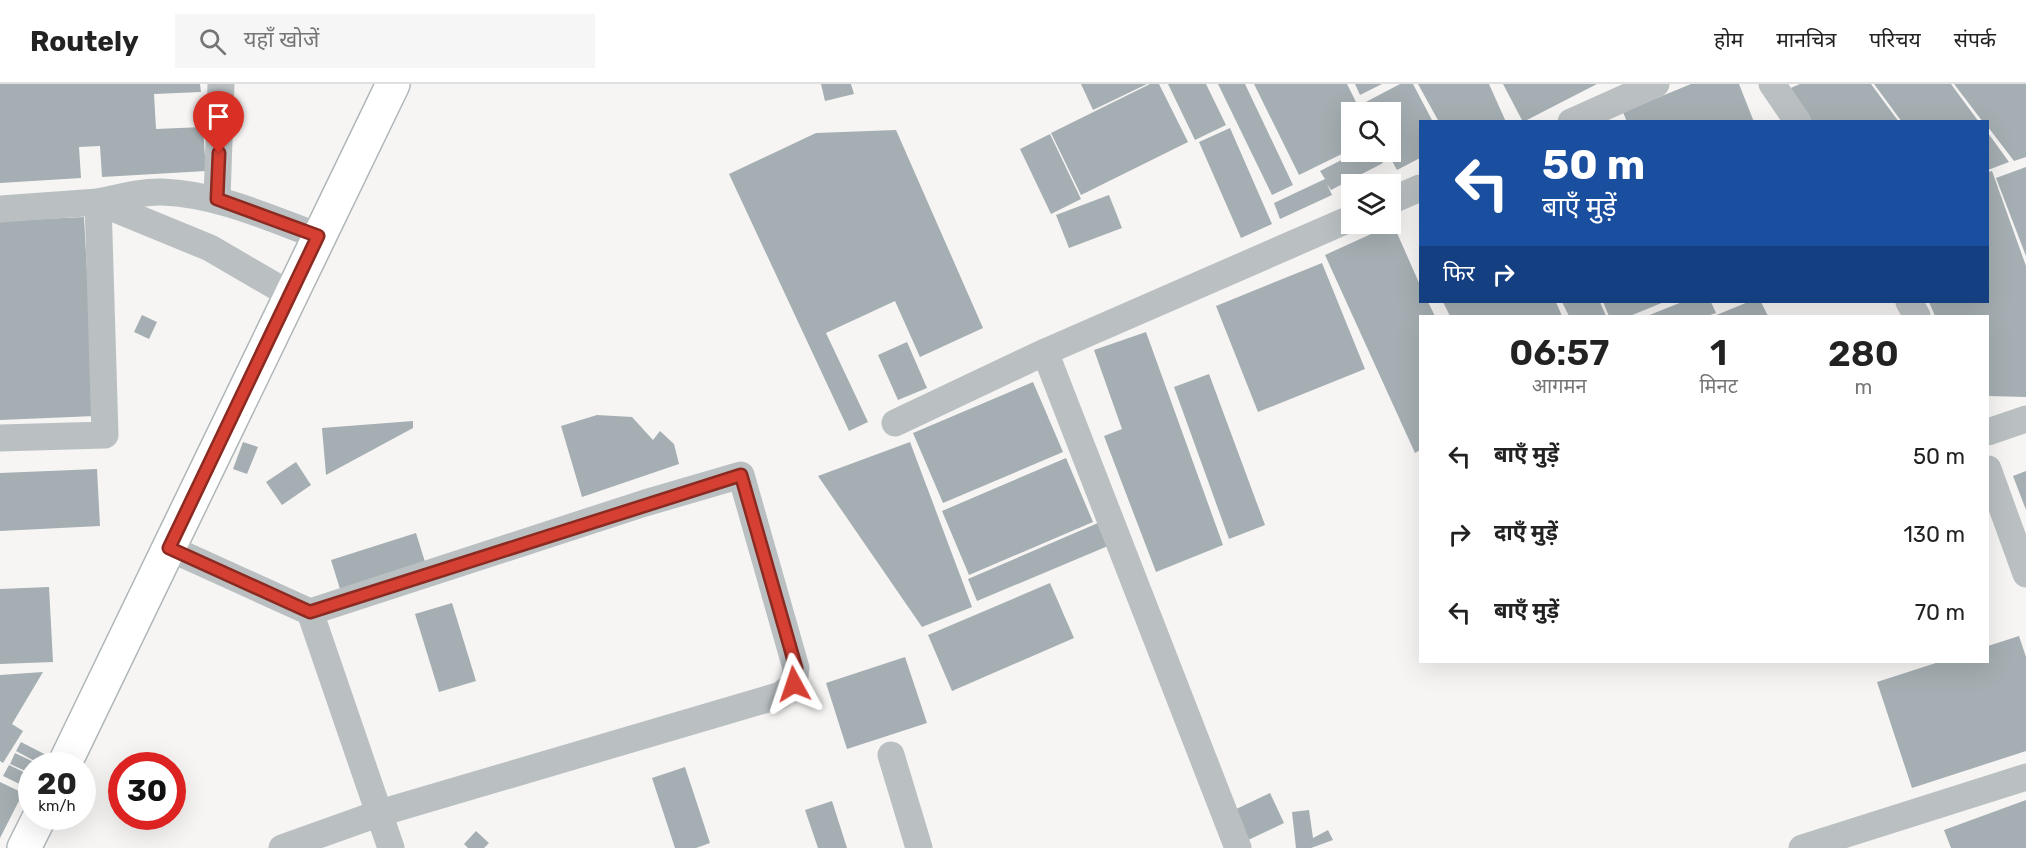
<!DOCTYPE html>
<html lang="hi">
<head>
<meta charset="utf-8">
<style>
	:root { --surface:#fff; --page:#f6f6f6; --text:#222; --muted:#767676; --line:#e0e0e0 }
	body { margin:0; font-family:Rubik,"Noto Sans Devanagari",sans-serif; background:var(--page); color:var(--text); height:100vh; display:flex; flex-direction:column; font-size:22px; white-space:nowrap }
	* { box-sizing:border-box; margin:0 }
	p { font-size:20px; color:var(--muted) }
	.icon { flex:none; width:33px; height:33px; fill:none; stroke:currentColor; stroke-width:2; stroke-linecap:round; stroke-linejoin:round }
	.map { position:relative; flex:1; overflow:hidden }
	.side { position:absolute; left:1419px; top:231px; width:570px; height:348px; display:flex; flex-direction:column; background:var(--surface); border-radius:0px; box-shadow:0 6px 24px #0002 }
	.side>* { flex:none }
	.top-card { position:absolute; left:1419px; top:36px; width:570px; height:183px; border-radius:0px; box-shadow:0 6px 24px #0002; background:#1a4fa0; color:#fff; overflow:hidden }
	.buttons { position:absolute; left:1341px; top:18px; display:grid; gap:12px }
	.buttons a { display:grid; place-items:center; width:60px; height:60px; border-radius:0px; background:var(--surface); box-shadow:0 6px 24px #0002; font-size:30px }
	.speed { position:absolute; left:18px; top:668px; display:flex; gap:12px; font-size:30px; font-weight:700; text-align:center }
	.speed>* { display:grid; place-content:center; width:78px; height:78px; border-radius:50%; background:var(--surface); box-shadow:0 6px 24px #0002; line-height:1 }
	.speed small { font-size:15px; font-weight:400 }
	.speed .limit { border:9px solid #d22; background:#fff; color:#111 }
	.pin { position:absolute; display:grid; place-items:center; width:51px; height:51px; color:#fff; margin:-62px -26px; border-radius:50% 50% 50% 0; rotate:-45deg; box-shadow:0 0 6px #0007 }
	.pin .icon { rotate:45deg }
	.me { position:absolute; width:66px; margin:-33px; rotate:355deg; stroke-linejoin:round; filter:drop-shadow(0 0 4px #0008) }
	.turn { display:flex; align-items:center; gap:21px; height:126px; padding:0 24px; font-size:27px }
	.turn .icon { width:78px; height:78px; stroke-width:2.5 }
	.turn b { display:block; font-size:42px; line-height:51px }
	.then { display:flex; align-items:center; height:57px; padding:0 24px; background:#0003; gap:12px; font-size:22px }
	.eta { display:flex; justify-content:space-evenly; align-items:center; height:102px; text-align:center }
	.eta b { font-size:36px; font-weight:600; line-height:42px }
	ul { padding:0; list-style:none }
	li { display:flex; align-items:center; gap:18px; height:78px; padding:0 24px }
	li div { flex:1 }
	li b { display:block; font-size:22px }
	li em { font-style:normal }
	header { display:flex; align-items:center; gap:36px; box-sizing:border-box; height:84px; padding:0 30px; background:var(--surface); border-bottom:2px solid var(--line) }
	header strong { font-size:28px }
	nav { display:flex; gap:33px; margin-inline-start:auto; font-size:21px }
	.search { width:420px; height:54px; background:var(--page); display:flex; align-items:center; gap:15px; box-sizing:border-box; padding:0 21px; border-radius:0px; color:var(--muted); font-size:22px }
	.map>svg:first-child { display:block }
</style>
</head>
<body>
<header>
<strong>Routely</strong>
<div class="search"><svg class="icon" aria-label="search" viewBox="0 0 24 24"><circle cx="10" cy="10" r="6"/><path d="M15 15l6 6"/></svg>यहाँ खोजें</div>
<nav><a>होम</a><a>मानचित्र</a><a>परिचय</a><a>संपर्क</a></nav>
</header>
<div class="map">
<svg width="2026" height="764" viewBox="0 0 2026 764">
	<rect width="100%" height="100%" fill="#f6f5f3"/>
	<g fill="#a5aeb2">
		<path d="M0 0H200L201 8 154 10 156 45 203 43 206 87 102 93 100 62 79 63 81 94 0 99Z"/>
		<path d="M821 0H851L854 10 825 17Z"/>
		<path d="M1081 0H1147L1093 26Z"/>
		<path d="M1150 0H1159L1188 58 1081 111 1051 49Z"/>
		<path d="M1168 0H1206L1226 41 1195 56Z"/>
		<path d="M1218 0H1245L1293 101 1272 111Z"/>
		<path d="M1254 0H1347L1361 28H1352V65L1299 91Z"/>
		<path d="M1355 0H1382L1360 11Z"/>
		<path d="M1400 0H1413L1433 38H1420V74L1397 86 1387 68H1390V28H1367L1362 20Z"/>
		<path d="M1418 0H1489L1506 38H1439Z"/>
		<path d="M1503 0H1597L1523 38Z"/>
		<path d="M1691 0H1739L1754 38H1627L1623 28Z"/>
		<path d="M1800 0H1871L1899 38H1810L1786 6Z"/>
		<path d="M1874 0H1951L1979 38H1902Z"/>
		<path d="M1954 0H2026V73L2014 77 1988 43V38H1983Z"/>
		<path d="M1230 44 1272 140 1241 154 1199 58Z"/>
		<path d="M896 46 983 244 920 273 895 217 826 249 868 338 849 347 729 90 816 49Z"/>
		<path d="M1988 49 2009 78 1988 86Z"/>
		<path d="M1050 50 1081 115 1051 130 1020 65Z"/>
		<path d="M1357 68H1377L1383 79 1331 106 1327 100 1332 111 1280 135 1274 119 1325 95 1320 87Z"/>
		<path d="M2026 83V172L1996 94Z"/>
		<path d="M1992 87 2026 182V313L1988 312V232H1935L1929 218H1988V88Z"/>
		<path d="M1109 111 1122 144 1069 164 1056 131Z"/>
		<path d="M84 133 95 332 0 336V137Z"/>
		<path d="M1393 140 1420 201V218H1428L1435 232H1420V366L1415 369 1325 171Z"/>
		<path d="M1322 179 1365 285 1258 328 1216 222Z"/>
		<path d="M1443 218H1556L1562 232H1450Z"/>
		<path d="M1562 218H1600L1606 232H1569Z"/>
		<path d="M1603 218H1664L1630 232H1609Z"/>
		<path d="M1682 218H1711L1716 229 1707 232H1647Z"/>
		<path d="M1748 218H1761L1768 232H1714Z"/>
		<path d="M142 231 157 238 149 255 134 248Z"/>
		<path d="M1146 248 1223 461 1156 488 1104 352 1122 345 1094 266Z"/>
		<path d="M907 258 927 304 898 316 878 271Z"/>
		<path d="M1209 290 1265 441 1229 455 1174 303Z"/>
		<path d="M1033 298 1063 368 943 419 913 349Z"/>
		<path d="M597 331 632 333 653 356 660 347 674 360 679 380 582 413 561 342Z"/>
		<path d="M413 337V344L326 391 322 344Z"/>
		<path d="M243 358 258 363 247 390 233 385Z"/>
		<path d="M910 358 972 523 922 543 818 392Z"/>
		<path d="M1066 374 1093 438 969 491 942 427Z"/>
		<path d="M296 378 311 401 282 421 266 398Z"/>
		<path d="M97 385 100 442 0 447V389Z"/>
		<path d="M2026 387V426L2013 392Z"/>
		<path d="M1098 439 1108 462 977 517 968 495Z"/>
		<path d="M416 449 425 478 340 505 331 476Z"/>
		<path d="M1050 499 1074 554 952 607 928 551Z"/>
		<path d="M49 503 53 578 0 580V505Z"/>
		<path d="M452 519 476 597 439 608 415 530Z"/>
		<path d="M2019 552 2026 573V667L1912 704 1877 598 1939 578H1988V562Z"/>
		<path d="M905 573 927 639 847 665 826 599Z"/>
		<path d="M43 588 12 640 23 647 3 679 0 677V591Z"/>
		<path d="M21 658 52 674 49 681H42L16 667Z"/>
		<path d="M15 669 40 681H32V690L10 680Z"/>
		<path d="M9 681 32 692V706L3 692Z"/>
		<path d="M685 683 710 759 696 764H675L652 694Z"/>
		<path d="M0 698 23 709 0 754Z"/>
		<path d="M1270 709 1284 739 1246 757 1232 727Z"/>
		<path d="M2026 716V764H1951L1944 746Z"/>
		<path d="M832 717 847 764H818L805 726Z"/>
		<path d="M1309 726 1313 754 1328 746 1333 756 1311 764H1296L1292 728Z"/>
		<path d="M476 747 489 759 484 764H468L464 760Z"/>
	</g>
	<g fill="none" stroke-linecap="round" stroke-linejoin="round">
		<g stroke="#afb6b9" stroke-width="36">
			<g id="secondary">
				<path d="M64 681 393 0"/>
				<path d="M24 764 40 732"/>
			</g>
		</g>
		<g stroke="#bac0c2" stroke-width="27">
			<path d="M1772 0 1798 38"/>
			<path d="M1571 38 1656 0"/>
			<path d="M217 115 221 0"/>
			<path d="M1390 117 1420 104"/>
			<path d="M0 125 98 118 210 164 289 210"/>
			<path d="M1909 218 1917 232"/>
			<path d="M1045 268 1238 764"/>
			<path d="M895 339 1045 268 1352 134"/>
			<path d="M1988 348 2026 335"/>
			<path d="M0 354 105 351 98 118C118 114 142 107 162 108 217 110 267 133 318 152"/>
			<path d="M1988 385 2026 490"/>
			<path d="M169 464 310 528 645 419 741 391 796 584 794 600 781 611 380 729 282 764"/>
			<path d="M310 528 391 764"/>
			<path d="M891 671 919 764"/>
			<path d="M1802 764 2026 693"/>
		</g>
		<use href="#secondary" stroke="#fff" stroke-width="33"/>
	</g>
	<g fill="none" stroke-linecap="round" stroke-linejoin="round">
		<g stroke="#8b2a21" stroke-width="15">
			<path id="route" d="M219 69 217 115 318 152 169 464 310 528 741 391 796 584 794 600"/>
		</g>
		<use href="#route" stroke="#d64033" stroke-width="10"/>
	</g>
</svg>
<div class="buttons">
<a><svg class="icon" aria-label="search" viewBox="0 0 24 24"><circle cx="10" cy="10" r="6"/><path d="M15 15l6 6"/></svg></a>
<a><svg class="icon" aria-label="layers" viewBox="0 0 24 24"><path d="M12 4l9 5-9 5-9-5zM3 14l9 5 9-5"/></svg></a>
</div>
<div class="speed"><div>20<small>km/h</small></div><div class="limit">30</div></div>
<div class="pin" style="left:219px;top:69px;background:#d93025"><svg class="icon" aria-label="arrive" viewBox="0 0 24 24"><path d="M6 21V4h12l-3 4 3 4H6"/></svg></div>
<svg class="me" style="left:794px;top:600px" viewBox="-20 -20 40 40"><path d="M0-17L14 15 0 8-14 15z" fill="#d64033" stroke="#fff" stroke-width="4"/></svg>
<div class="top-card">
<div class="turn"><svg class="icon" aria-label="left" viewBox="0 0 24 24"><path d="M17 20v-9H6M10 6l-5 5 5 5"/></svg><div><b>50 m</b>बाएँ मुड़ें</div></div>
<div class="then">फिर<svg class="icon" aria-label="right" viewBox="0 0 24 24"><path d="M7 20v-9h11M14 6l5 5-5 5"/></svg></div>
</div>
<section class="side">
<div class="eta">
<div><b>06:57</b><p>आगमन</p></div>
<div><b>1</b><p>मिनट</p></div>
<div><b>280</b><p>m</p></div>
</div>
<ul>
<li><svg class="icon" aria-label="left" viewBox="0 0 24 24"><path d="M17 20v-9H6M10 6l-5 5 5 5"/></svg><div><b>बाएँ मुड़ें</b></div><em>50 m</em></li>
<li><svg class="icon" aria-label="right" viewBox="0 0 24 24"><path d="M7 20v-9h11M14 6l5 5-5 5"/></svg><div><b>दाएँ मुड़ें</b></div><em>130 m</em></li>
<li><svg class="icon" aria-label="left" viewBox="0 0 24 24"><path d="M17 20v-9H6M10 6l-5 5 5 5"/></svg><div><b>बाएँ मुड़ें</b></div><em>70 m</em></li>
</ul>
</section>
</div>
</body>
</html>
